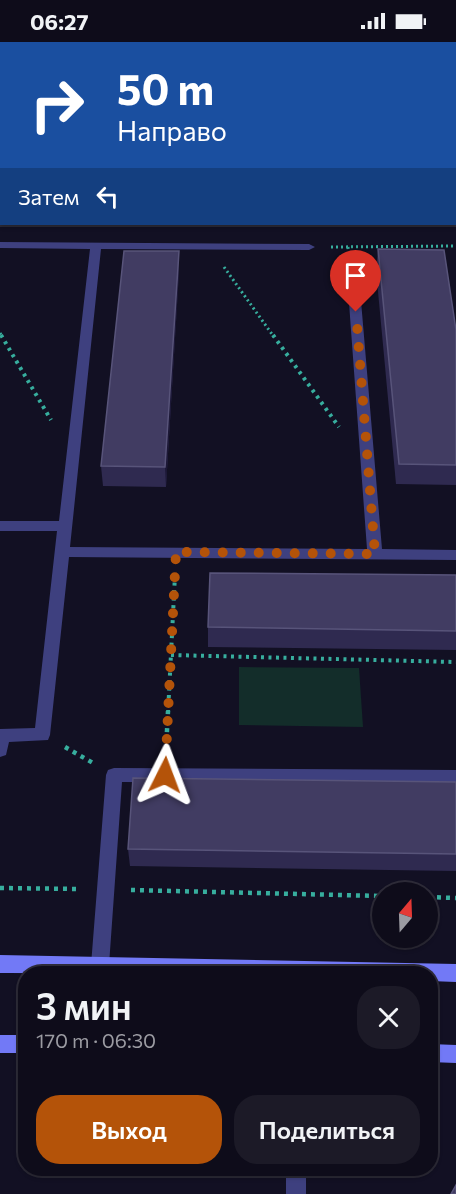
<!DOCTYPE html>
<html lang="ru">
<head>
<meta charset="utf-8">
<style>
	:root { --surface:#0e0c1a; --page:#1c1a27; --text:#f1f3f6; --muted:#9b9ba2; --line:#2e2c39; --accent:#b45309 }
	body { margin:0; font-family:Commissioner,sans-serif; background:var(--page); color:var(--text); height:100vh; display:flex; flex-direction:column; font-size:22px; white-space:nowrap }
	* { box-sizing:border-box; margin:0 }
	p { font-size:20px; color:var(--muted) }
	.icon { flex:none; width:33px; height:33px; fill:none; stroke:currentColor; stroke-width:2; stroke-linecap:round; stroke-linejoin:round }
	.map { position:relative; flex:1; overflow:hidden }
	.details { position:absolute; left:18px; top:924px; width:420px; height:210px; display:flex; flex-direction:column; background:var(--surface); border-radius:24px; box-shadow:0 2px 4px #0004,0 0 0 2px var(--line) }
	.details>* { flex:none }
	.banner { position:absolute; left:0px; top:0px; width:456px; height:183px; box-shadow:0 2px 4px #0004,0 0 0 2px var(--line); background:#1a4fa0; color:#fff; overflow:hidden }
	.needle { width:39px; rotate:19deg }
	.controls { position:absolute; left:372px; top:840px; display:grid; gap:12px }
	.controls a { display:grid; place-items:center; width:66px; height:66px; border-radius:50%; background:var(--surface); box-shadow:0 2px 4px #0004,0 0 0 2px var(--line); font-size:30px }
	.pin { position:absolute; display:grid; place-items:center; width:51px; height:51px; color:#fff; margin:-62px -26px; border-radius:50% 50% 50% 0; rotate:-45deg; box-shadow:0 0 6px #0007 }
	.pin .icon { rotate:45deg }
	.me { position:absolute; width:66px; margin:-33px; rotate:3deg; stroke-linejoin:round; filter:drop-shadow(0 0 4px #0008) }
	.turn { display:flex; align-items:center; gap:21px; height:126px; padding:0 18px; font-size:27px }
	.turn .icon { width:78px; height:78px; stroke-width:2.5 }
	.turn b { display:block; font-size:42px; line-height:51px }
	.then { display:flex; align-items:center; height:57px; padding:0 18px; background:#0003; gap:12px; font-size:22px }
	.round { display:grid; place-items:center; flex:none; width:63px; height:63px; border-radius:24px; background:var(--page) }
	.summary { display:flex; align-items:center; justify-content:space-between; height:102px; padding:0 18px }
	h1 { font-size:36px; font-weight:600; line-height:45px }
	.cta { display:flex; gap:12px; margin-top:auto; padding:12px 18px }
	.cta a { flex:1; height:69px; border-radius:24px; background:var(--accent); color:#fff; font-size:24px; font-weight:600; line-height:69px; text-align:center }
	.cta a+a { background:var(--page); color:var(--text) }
	.status { display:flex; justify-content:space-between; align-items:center; height:42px; padding:0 30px; background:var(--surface); direction:ltr }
	.status svg { height:16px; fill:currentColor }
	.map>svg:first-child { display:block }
</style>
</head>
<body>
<div class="status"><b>06:27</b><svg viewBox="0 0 49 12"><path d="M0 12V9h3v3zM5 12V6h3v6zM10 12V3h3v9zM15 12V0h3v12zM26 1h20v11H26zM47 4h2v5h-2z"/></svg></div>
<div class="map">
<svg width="456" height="1152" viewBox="0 0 456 1152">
	<rect width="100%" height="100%" fill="#121023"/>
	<path fill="#132d2a" d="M239 625 359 626 363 685 239 683Z"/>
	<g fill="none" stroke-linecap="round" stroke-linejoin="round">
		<g stroke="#37ae9e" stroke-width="3" stroke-dasharray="2 3" stroke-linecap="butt">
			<path d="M130 0 132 2"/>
			<path d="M331 205 456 204"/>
			<path d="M348 205 351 231"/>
			<path d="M224 225 274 295"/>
			<path d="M0 291 2 295"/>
		</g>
		<g stroke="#37ae9e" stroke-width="4" stroke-dasharray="3 4.5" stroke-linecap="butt">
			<path d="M1 293 51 378"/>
			<path d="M273 293 339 385"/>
			<path d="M171 613 456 620"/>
			<path d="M168 671 175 533"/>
		</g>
		<g stroke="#37ae9e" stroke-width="4.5" stroke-dasharray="4 5" stroke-linecap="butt">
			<path d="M65 705 93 721"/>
			<path d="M166 708 168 669"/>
			<path d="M0 846 79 847"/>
			<path d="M131 848 382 854"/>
			<path d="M428 855 456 856"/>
		</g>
		<g fill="#3e407f" fill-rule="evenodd">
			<path d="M0 200 309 202 315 205 309 208 101 207 70 505 367 507 348 247 354 243 360 247 382 507 456 508V518L69 515 50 693 48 698 9 700 6 713 0 715V687L35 686 57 489H0V479H59L90 207 0 206Z"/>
			<path d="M114 726 456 728V742L122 740 109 923 106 929 100 932 94 929 91 923 106 733 108 728Z"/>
			<rect x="286" y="1126" width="20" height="26"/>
		</g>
		<g fill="#7279f6" fill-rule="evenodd">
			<path d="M0 913 456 922V940L430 939V932L0 931Z"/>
			<rect x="0" y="993" width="26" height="18"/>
			<path d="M430 1002 456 1003V1021L430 1020Z"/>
		</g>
	</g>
	<g fill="#2f2a50">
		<rect x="144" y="0" width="54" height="2"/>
		<path d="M378 207 456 288V443L396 442 376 228Z"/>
		<path d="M179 209V230L166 445 103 444 101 424Z"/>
		<path d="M456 533V608L208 605V585Z"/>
		<path d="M456 740V829L130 824 128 807Z"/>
	</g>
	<path fill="#1c1836" d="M179 209V230L166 445 165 425Z"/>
	<g fill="#413c62" stroke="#58547a" stroke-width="1.5">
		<path d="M378 207 444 208 456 288V423L399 422Z"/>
		<path d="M124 209H179L165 425 101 424Z"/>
		<path d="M210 531 456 533V589L208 585Z"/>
		<path d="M133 736 456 740V812L128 807Z"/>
		<path d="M456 1143V1152H451Z"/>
	</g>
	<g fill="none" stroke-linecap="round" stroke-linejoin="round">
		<path stroke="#b45309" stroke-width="10" stroke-dasharray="0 18" d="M165 733 176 510 375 512 356 270"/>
	</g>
</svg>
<div class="controls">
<a><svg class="needle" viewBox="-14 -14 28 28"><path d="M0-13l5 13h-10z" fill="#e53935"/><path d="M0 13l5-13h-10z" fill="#9b9ba2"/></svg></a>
</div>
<div class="pin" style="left:356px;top:270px;background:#d93025"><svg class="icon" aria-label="arrive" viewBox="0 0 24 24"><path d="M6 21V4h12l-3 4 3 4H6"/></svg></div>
<svg class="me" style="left:165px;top:733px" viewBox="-20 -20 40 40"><path d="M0-17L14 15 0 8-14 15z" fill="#b45309" stroke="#fff" stroke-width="4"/></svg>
<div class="banner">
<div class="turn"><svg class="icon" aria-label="right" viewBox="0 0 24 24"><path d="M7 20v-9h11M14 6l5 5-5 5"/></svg><div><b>50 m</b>Направо</div></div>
<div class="then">Затем<svg class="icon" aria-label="left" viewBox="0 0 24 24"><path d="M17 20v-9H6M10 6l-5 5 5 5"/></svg></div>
</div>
<section class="details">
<div class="summary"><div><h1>3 мин</h1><p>170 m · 06:30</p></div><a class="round"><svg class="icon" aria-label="close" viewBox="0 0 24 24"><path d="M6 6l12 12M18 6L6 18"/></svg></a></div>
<div class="cta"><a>Выход</a><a>Поделиться</a></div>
</section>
</div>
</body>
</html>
